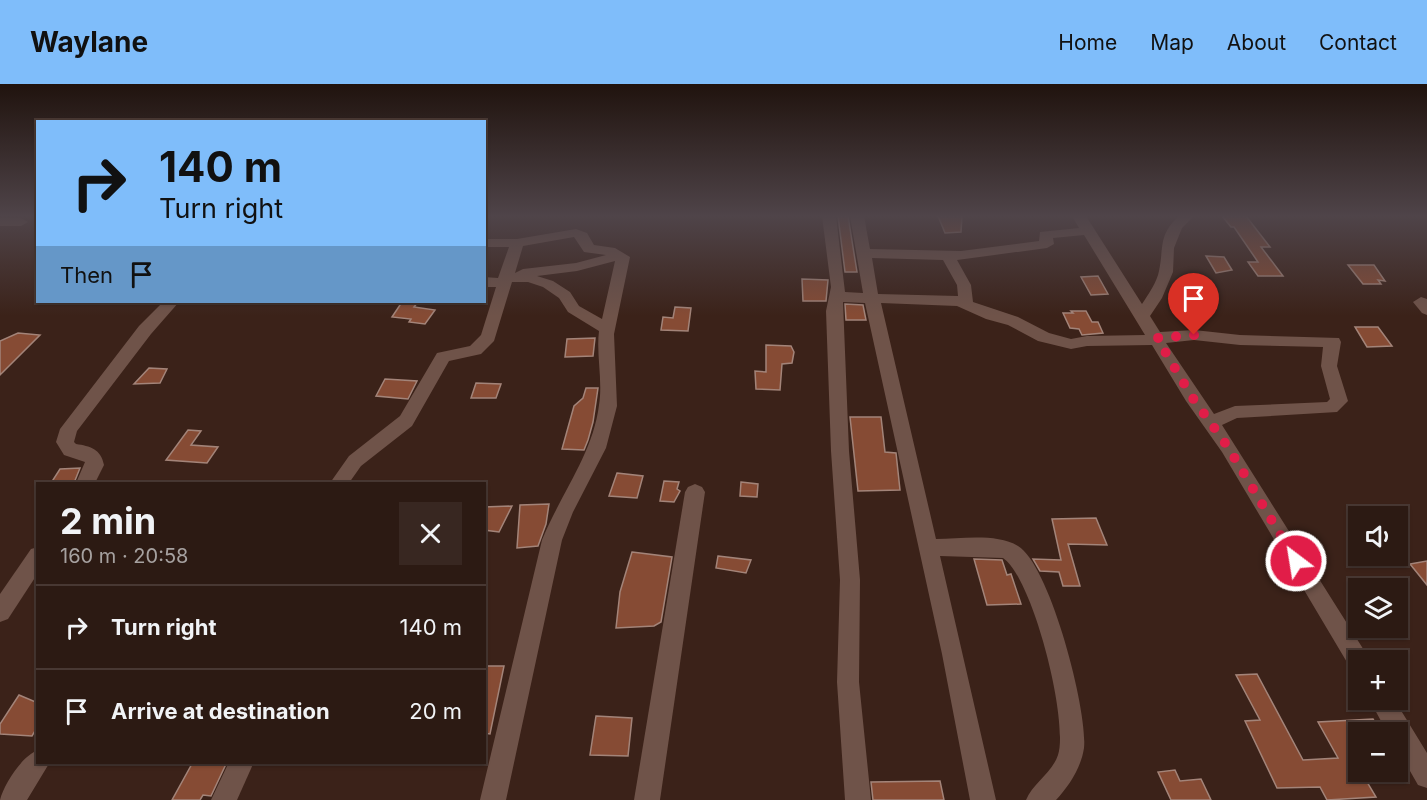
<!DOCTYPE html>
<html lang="en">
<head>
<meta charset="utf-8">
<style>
	:root { --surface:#2c1a13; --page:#382721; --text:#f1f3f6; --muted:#a6a1a0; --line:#483833; --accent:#7fbdfa }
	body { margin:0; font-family:Inter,sans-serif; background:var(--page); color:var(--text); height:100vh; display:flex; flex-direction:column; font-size:22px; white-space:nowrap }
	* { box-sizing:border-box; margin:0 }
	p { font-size:20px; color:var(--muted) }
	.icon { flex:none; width:33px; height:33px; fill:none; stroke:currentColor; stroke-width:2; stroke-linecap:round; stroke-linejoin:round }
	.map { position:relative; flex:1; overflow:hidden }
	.sheet { position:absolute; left:36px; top:398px; width:450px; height:282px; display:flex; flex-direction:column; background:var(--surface); border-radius:0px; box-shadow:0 2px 4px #0004,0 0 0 2px var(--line) }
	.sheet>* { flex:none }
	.top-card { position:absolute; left:36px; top:36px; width:450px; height:183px; border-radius:0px; box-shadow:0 2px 4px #0004,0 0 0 2px var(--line); background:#7fbdfa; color:#111; overflow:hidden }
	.tools { position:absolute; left:1348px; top:422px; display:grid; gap:12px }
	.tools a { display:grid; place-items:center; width:60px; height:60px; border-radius:0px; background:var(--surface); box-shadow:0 2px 4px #0004,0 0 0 2px var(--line); font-size:30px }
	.pin { position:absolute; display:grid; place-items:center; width:51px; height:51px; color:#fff; margin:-62px -26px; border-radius:50% 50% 50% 0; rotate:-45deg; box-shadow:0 0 6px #0007 }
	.pin .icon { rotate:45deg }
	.me { position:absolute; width:66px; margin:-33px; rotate:329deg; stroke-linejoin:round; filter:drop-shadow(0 0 4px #0008) }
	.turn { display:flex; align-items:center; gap:21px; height:126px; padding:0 24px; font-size:27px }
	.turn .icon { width:78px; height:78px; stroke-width:2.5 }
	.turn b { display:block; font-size:42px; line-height:51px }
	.then { display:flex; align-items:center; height:57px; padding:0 24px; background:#0003; gap:12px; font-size:22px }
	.round { display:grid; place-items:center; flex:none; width:63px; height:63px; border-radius:0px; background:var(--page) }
	.overview { display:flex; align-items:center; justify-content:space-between; height:102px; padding:0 24px }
	h1 { font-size:36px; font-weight:700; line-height:45px }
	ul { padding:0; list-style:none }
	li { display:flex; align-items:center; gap:18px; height:84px; padding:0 24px; border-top:2px solid var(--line) }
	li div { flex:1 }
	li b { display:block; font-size:22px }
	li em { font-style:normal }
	header { display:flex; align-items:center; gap:36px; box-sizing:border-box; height:84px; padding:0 30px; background:var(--accent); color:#111 }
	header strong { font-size:28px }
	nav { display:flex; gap:33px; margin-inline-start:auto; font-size:21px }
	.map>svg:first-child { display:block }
</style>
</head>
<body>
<header>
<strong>Waylane</strong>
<nav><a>Home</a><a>Map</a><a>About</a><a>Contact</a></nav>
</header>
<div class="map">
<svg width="1427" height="716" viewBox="0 0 1427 716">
	<rect width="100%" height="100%" fill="#3b2219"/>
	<g fill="#864b34" stroke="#a38479" stroke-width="1.5">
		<path d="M838 132H848L857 188H845Z"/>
		<path d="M938 132H962L961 148 945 149Z"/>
		<path d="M1222 132H1246L1270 163H1261L1283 192H1258L1248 178H1258L1234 143H1231Z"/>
		<path d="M1206 172 1224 173 1232 186 1216 189Z"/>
		<path d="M1348 181H1374L1385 197 1378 196 1381 200H1363Z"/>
		<path d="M1098 192 1108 210 1091 211 1081 193Z"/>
		<path d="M802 195 828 196 826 217H803Z"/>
		<path d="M402 218H418L414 223 435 226 425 240 409 238 411 235 392 233Z"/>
		<path d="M845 220 863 221 866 236H846Z"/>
		<path d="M675 223 691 224 688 247 661 246 663 233 673 234Z"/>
		<path d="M1071 227H1086L1092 238H1098L1103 249 1082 251 1079 245 1070 244 1063 229H1073Z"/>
		<path d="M1355 243H1378L1392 262 1367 263Z"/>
		<path d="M18 249 40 251 0 291V257Z"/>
		<path d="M595 254 593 272 565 273 567 255Z"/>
		<path d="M766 261 791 262 794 268 792 279 782 280 780 306 756 305 755 287 766 288Z"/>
		<path d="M149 284 167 285 160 299 134 300Z"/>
		<path d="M385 295 417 297 408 315 376 312Z"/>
		<path d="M476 299 501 300 496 314H471Z"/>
		<path d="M586 304H598L593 338 588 356 584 366 562 365 574 322 583 314Z"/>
		<path d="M850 333H881L885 368 896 369 900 406 858 407Z"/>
		<path d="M188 346 201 347 191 361 218 363 207 379 166 376Z"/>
		<path d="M80 384 74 399H51L60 385Z"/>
		<path d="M617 389 643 392 637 414 609 412Z"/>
		<path d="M664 397 679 398 677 405 680 407 674 418 660 417Z"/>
		<path d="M741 398 758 400 757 413 740 412Z"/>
		<path d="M549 420 546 440 538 462 517 464 520 421Z"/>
		<path d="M512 422 499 448 484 446V423Z"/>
		<path d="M1096 434 1107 461 1068 460 1080 502H1063L1059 488 1040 487 1033 475 1061 476 1052 435Z"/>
		<path d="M632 468 672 473 661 538 654 542 616 544 620 508Z"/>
		<path d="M718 472 751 476 746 489 716 484Z"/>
		<path d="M974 475 1002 476 1007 491 1011 490 1021 520 987 521Z"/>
		<path d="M1427 477V501L1410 480Z"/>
		<path d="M484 582H504L490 650 484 649Z"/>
		<path d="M1257 590 1303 676 1338 674 1318 638 1373 635 1381 648H1359V665L1348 666 1376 713 1327 716 1320 703 1277 704 1245 637 1260 636 1236 591Z"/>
		<path d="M19 611 38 619V642L32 652 0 650V640Z"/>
		<path d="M596 632 632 634 628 672 590 671Z"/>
		<path d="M193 678H227L211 712 203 711 200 716H172Z"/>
		<path d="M1175 686 1180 697 1201 695 1211 716H1171L1158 688Z"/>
		<path d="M940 697 944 716H873L871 698Z"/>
	</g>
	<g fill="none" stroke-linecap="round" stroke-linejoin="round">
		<g fill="#6f5349" fill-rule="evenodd">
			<path d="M822 132H836L845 208 863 209 850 132H864L870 165 961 167 1039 157 1040 148 1079 144 1072 132H1086L1142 220C1148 211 1157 198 1159 187 1164 163 1158 151 1179 132H1194L1182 144 1174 164 1173 188 1162 214 1150 232 1160 248 1194 246 1240 251 1339 254 1341 258 1337 282 1348 317 1337 328 1237 334 1222 341 1367 571 1369 576H1359V589L1351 585 1222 368 1186 317 1152 261 1087 262 1071 265 1038 257 1008 241 986 235 957 222 881 219 936 455C961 455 996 449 1018 462 1050 481 1088 627 1084 664 1081 684 1069 702 1056 716H1026C1033 699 1052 689 1058 671 1069 637 1033 494 1003 474L940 472 996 716H970L942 570 865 219 843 218 849 367 860 496 859 598 871 716H845L837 598 840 496 831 367 826 227 831 203ZM1084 151 1145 251 1087 252 1071 255 1049 249 1018 233 973 218 971 201 957 176 1047 164 1054 160 1053 154ZM872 174 943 176 957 201 958 212 878 210ZM1194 256 1240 261 1323 263 1321 282 1330 315 1327 318 1235 322 1214 330 1166 259Z"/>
			<path d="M0 134H21L28 138 21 142H0Z"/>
			<path d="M576 145 587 149 594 161 615 164 630 173 614 250 617 322 606 364 573 428 562 456 506 716H480L542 456C560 411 593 370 599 321 603 296 596 271 599 247L568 228 559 214 543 203 528 198H512L494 257 481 270 449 277 412 342 361 382 349 399H330L349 372 400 332 437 269 470 262 481 251 496 203H484V193L498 194 509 163H484V155H517ZM574 153 584 168 606 171 576 179 523 185 515 189 523 162ZM615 177 602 235 579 222 570 208 553 197 537 192 577 187Z"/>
			<path d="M1421 213 1427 215V231L1422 229 1413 218Z"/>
			<path d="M163 218H179L151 250 77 347 74 358 76 360C90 362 101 365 104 381L95 399H76L85 378 64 371 56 358 60 345 139 242Z"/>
			<path d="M695 400 702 403 705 408 660 716H634L685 408 688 403Z"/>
			<path d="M38 463V489L8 535 0 538V510L31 465Z"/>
			<path d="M1369 615H1394L1427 669V704L1418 701 1398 666V648H1387Z"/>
			<path d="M38 666V678H50L27 716H0C4 700 22 672 38 666Z"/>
			<path d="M229 678H254L237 716H211Z"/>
		</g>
	</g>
	<linearGradient id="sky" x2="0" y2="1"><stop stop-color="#20130e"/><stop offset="0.57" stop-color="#4f4449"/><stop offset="1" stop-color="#4f4449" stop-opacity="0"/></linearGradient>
	<rect width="1427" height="232" fill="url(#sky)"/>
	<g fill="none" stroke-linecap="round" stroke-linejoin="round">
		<path stroke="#e11d48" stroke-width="10" stroke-dasharray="0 18" d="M1194 251 1157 254 1192 313 1228 363 1296 477"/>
	</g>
</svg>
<div class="tools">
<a><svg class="icon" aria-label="sound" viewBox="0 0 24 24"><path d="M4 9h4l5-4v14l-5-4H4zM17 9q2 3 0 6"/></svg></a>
<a><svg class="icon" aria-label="layers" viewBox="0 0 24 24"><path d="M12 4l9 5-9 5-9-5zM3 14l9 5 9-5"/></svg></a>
<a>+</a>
<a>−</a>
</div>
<div class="pin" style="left:1194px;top:251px;background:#d93025"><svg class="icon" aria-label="arrive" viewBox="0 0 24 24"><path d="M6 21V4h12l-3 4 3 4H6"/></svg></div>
<svg class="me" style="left:1296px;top:477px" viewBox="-20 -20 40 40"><circle r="17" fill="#e11d48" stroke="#fff" stroke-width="3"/><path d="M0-11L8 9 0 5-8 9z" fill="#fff"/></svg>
<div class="top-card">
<div class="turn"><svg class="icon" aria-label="right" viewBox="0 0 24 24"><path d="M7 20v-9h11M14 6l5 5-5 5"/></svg><div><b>140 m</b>Turn right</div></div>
<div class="then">Then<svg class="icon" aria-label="arrive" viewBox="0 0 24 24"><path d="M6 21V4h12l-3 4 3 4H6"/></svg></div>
</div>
<section class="sheet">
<div class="overview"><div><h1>2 min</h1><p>160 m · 20:58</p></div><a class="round"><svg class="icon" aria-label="close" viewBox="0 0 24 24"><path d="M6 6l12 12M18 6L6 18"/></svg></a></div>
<ul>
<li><svg class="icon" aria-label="right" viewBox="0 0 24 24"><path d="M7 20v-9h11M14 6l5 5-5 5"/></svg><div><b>Turn right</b></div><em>140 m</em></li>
<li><svg class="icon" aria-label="arrive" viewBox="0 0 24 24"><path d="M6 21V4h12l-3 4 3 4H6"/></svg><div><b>Arrive at destination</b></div><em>20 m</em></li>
</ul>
</section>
</div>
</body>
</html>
